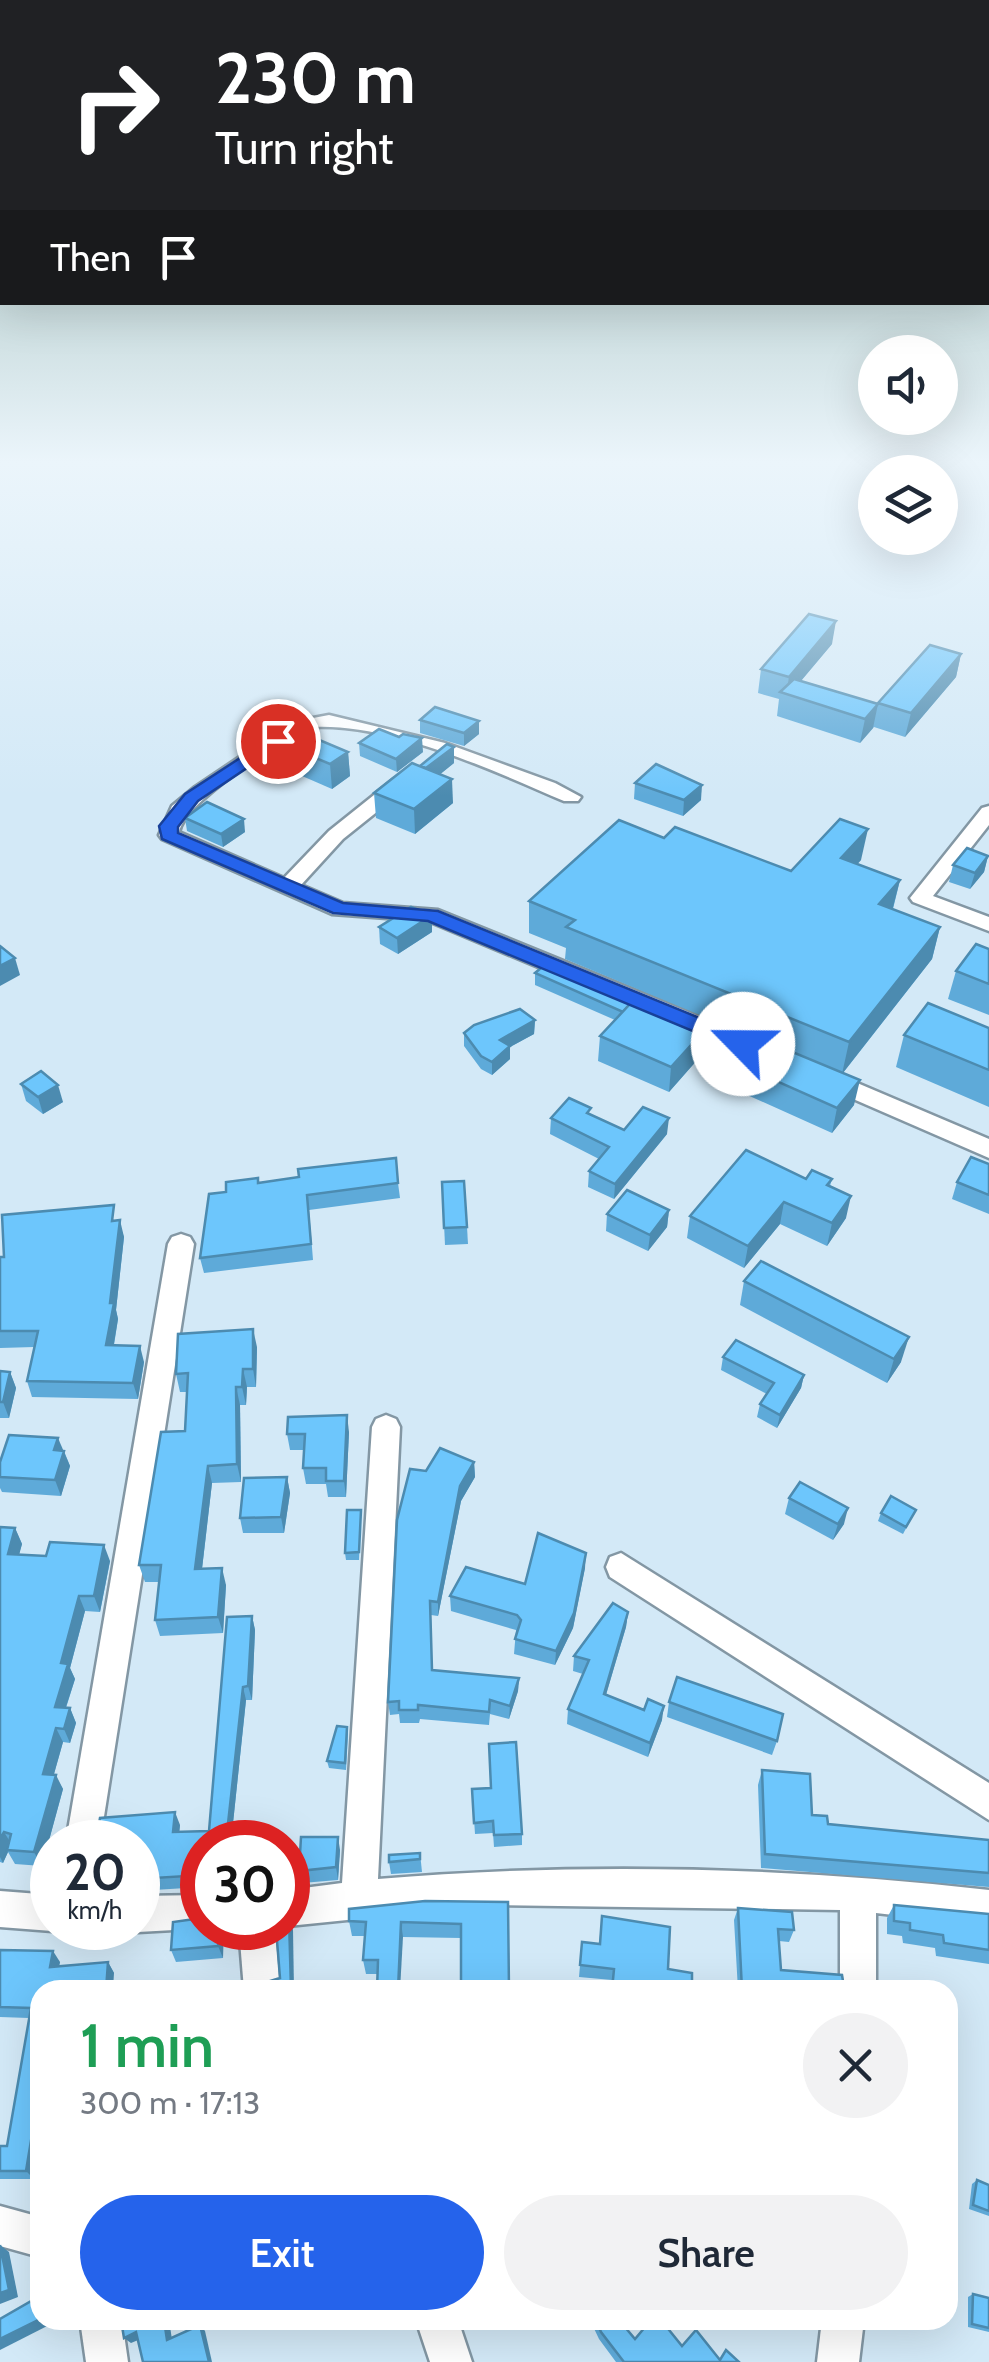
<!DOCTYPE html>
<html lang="en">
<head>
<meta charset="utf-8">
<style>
	:root { --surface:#fff; --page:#f2f2f3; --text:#1f2937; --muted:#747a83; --accent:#2563eb }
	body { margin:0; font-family:Cabin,sans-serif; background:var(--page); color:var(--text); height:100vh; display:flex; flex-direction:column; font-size:38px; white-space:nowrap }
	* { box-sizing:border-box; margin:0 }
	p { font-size:32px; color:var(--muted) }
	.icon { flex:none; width:55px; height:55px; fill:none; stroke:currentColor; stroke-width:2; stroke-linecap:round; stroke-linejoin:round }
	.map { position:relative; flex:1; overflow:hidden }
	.panel { position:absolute; left:30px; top:1980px; width:928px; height:350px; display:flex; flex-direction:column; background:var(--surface); border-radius:30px; box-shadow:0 10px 40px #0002 }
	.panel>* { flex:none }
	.banner { position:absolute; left:0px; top:0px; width:990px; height:305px; box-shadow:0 10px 40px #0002; background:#202124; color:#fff; overflow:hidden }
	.buttons { position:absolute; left:858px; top:335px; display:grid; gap:20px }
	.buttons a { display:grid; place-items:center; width:100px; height:100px; border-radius:50%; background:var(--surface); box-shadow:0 10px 40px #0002; font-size:50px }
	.speed { position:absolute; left:30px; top:1820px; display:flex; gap:20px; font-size:50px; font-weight:700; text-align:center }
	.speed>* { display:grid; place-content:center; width:130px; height:130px; border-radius:50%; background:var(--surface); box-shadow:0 10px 40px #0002; line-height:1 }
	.speed small { font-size:25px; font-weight:400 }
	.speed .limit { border:15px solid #d22; background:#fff; color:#111 }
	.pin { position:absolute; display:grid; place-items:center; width:85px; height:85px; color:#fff; margin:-42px; border:5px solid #fff; border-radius:50%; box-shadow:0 2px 10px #0007 }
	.me { position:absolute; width:110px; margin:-55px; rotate:293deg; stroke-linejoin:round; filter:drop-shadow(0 0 8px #0008) }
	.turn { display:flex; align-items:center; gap:35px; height:210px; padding:0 50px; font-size:45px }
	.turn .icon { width:130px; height:130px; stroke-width:2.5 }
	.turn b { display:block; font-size:70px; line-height:85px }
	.then { display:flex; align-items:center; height:95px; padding:0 50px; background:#0003; gap:20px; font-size:38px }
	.round { display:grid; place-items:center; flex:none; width:105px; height:105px; border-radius:52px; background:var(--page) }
	.summary { display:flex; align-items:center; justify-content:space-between; height:170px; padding:0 50px }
	h1 { font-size:60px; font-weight:600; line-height:75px; color:#1e9e55 }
	.button { display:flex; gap:20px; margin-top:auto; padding:20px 50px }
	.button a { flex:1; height:115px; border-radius:60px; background:var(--accent); color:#fff; font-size:40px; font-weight:600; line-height:115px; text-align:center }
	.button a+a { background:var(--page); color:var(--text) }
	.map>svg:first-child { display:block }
</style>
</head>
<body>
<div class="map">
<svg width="989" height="2362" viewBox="0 0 989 2362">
	<rect width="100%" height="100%" fill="#d3e9f7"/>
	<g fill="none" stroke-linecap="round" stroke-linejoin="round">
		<g stroke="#8397a4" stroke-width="5">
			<g id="street">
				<path d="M329 715 445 743 555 783 581 797 578 801H564C492 770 389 722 310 727 280 742 185 801 179 832L284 878 329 831 394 779H408V787L343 839 301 885 343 903 438 910 772 1046 776 1052 772 1058H756L428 921 332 914 162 839 159 835 172 806 195 787 292 722Z"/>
				<path d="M989 806V825L933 896 989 917V931L913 902 910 898 982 808Z"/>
				<path d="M829 1071 989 1139V1158L821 1085 817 1079Z"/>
				<path d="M181 1234 190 1237 194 1244 100 1842H66L168 1244 172 1237Z"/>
				<path d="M386 1415 396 1419 400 1427 378 1879C580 1862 787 1867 989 1890V1926L876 1913V1990H840V1910L495 1905 288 1926V1890L342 1883 372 1427 376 1419Z"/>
				<path d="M621 1553 989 1783V1820L610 1577 606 1567 610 1557Z"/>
				<path d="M0 1891 52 1895V1928H60L52 1931 0 1927Z"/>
				<path d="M202 1895V1928H210L138 1932 127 1928H138V1896Z"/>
				<path d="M239 1928H275L280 1990H244Z"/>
				<path d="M0 2206 40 2217V2257L0 2246Z"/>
				<path d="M80 2320H122L128 2362H86Z"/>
				<path d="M416 2320H458L472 2362H430Z"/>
				<path d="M822 2320H864L859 2362H817Z"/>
			</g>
		</g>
		<use href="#street" fill="#fff" fill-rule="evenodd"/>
	</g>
	<g fill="#5eaad9">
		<path d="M832 644 801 681 878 704 961 654 956 677 905 737 874 727 860 743 777 716 779 699 758 693 761 669Z"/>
		<path d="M420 720 479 734 464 746 420 733Z"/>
		<path d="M260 735 348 752 350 776 332 789 263 759Z"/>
		<path d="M359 743 423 752 397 772 360 756Z"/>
		<path d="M454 763 440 774 453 803 415 834 376 818 374 793 420 766Z"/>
		<path d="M635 783 701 800 683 816 634 799Z"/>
		<path d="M185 818 245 832 223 847 187 831Z"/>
		<path d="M664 838 791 871 861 860 857 864 900 880 893 909 940 927 932 959 843 1073 854 1105 832 1133 716 1081 720 1056 741 1032 565 959 566 948 529 933V901Z"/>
		<path d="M988 856 984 872 970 889 949 882 953 865Z"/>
		<path d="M379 927 432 932 398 954 380 944Z"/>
		<path d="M989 949V1015L948 999 956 971Z"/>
		<path d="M535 973 644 1010 698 1059 669 1092 598 1061 600 1036 615 1020 535 985Z"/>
		<path d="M535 1020 534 1034 510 1047V1059L492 1075 481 1069 464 1046V1033Z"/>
		<path d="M989 1028V1107L896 1067 904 1035Z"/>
		<path d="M21 1084 63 1102 43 1114 26 1101Z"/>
		<path d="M591 1115 624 1130 667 1134 614 1199 588 1187 589 1171 599 1159 550 1134 551 1118Z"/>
		<path d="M989 1164V1214L952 1199 957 1182Z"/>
		<path d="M806 1179H832L830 1186 846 1218 827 1246 780 1224 744 1268 687 1238 690 1216Z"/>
		<path d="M442 1182 467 1227 468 1244 445 1245Z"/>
		<path d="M259 1183H398L400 1198 309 1210 313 1260 204 1273 200 1258 226 1192Z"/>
		<path d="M669 1210 667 1227 648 1251 606 1231 607 1214Z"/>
		<path d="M118 1220 124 1237 116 1310 118 1319 114 1345 144 1362 138 1399 32 1397 27 1381 34 1347 0 1348V1257Z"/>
		<path d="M744 1281 901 1362 887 1383 740 1305Z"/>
		<path d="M257 1347 256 1387H247L246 1405H240L241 1482 212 1483 202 1569 226 1585 223 1633 160 1636 155 1620 159 1582H145L139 1565 185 1431 187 1392H180L176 1374Z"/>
		<path d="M723 1357 804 1375 801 1388 777 1428 757 1417 760 1404 767 1394 721 1370Z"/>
		<path d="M0 1371 10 1372 16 1388 9 1418H0Z"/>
		<path d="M349 1432 346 1497H328L326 1484H306L303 1468 304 1450H290L287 1434Z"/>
		<path d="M64 1451 70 1466 61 1496 2 1492 0 1488V1462Z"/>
		<path d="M474 1462 475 1477 461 1501 438 1616 431 1615 432 1670 519 1678 518 1691 509 1719 490 1714 489 1725 420 1719 419 1723H400L399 1714 390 1715 388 1702 426 1471Z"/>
		<path d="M287 1477 290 1493 284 1533H243L240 1518Z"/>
		<path d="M789 1498 844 1524 833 1540 785 1514Z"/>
		<path d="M361 1510 359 1560H346L345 1553Z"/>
		<path d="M916 1510 903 1534 878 1521 881 1513Z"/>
		<path d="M0 1527 15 1528 22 1544 19 1554 110 1561 100 1612 85 1611 70 1668 75 1679 66 1708H70L76 1723 70 1743 63 1742 54 1774 63 1789 42 1866 15 1864 8 1852 3 1863 0 1862Z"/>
		<path d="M585 1568 573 1628 555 1665 514 1654 516 1630 451 1611 450 1596 525 1584Z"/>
		<path d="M628 1612 626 1627 606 1695 662 1720 648 1757 567 1724 568 1709 583 1674 573 1671 574 1656Z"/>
		<path d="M252 1616 255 1630 252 1700H246L231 1842H202V1887L138 1891V1842L180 1825 179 1832 209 1831Z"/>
		<path d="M669 1702 777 1741 772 1755 667 1717Z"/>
		<path d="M347 1727 348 1734 346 1770 329 1768 327 1761Z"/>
		<path d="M762 1770 812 1815 828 1824 989 1873V1887L761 1868 758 1785Z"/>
		<path d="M472 1789 522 1834V1845L494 1847 493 1833 475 1834Z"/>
		<path d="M340 1850 338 1880 302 1883 299 1871Z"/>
		<path d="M420 1853 422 1872 391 1874 389 1862Z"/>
		<path d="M508 1902 461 1938 403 1937 378 1974H366L363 1960 365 1936H352L349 1921Z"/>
		<path d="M894 1905 989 1914V1964L936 1956 935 1948 903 1943 902 1936 887 1934V1918Z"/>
		<path d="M738 1908 794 1930 789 1942 779 1941 781 1970 843 1981 859 1990H738L734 1920Z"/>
		<path d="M602 1916 668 1969 692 1990H611L612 1980 579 1977 582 1942 599 1944Z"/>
		<path d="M219 1928 223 1958 176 1962 171 1950Z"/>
		<path d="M0 1950 60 1962 59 1966 108 1962 114 1973 40 1990V2143L34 2179H0V2146H7L29 2018 0 2017Z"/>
		<path d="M977 2180 989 2185V2216L969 2209 972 2184Z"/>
		<path d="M973 2294 989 2298V2332L968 2327V2297Z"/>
		<path d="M590 2320H619L635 2339 682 2346 719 2359 739 2362H616L599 2339Z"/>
	</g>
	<g fill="#4c8bb0">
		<path d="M836 621 832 644 789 695 786 694 789 677Z"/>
		<path d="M961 654 956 677 905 737 911 713Z"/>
		<path d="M878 704 873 728 860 743 865 719Z"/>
		<path d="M479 721V734L464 746V733Z"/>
		<path d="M422 738 423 752 397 772 396 759Z"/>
		<path d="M454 747V763L427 785 426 768Z"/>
		<path d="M348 752 350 776 332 789 330 764Z"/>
		<path d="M452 779 453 803 415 834 414 809Z"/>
		<path d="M702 785 701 800 683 816 684 800Z"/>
		<path d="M244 819 245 832 223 847 221 834Z"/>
		<path d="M868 829 861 860 835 889 841 858Z"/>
		<path d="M988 856 984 872 970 889 975 873Z"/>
		<path d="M900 880 892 911 879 904Z"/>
		<path d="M432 915V932L398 954 397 938Z"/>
		<path d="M940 927 932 959 842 1074 849 1042Z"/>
		<path d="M15 958 20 975 0 986V966Z"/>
		<path d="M535 1020 534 1034 510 1047V1059L492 1075V1062L500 1040Z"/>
		<path d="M701 1034 698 1059 669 1092 671 1067Z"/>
		<path d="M860 1080 854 1105 832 1133 837 1108Z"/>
		<path d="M58 1085 63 1102 43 1114 38 1097Z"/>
		<path d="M669 1118 667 1134 614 1199 615 1184Z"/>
		<path d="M851 1196 846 1218 827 1246 832 1223Z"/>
		<path d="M784 1202 780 1224 744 1268 748 1246Z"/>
		<path d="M669 1210 667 1227 648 1251 650 1235Z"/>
		<path d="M120 1220 124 1237 116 1310 118 1319 111 1361 106 1345Z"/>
		<path d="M253 1329 257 1347 256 1387 253 1369Z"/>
		<path d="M909 1337 901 1362 887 1383 894 1359Z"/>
		<path d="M140 1346 144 1362 138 1399 133 1383Z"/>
		<path d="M243 1369 247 1387 246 1405 242 1387Z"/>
		<path d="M10 1372 16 1388 9 1418 3 1402Z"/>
		<path d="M804 1375 801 1388 777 1428 780 1415Z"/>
		<path d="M236 1387 240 1405 241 1482 237 1464Z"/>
		<path d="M347 1415 349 1432 346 1497 344 1481Z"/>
		<path d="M58 1438 70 1466 61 1496 55 1480 54 1450Z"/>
		<path d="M474 1462 475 1477 461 1501 438 1616V1602L460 1486Z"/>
		<path d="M208 1466 212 1483 200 1586 195 1569Z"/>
		<path d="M287 1477 290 1493 284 1533 281 1517Z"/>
		<path d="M848 1508 844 1524 833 1540 838 1524Z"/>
		<path d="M15 1528 22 1544 15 1570 8 1554Z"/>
		<path d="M104 1545 110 1561 100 1612 94 1596Z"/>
		<path d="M586 1553 585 1568 573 1628 555 1665 556 1651Z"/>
		<path d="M222 1568 226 1585 223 1633 218 1617Z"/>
		<path d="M79 1596 85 1611 70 1668 75 1679 61 1722 55 1707 61 1663Z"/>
		<path d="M628 1612 626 1627 602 1708 604 1694Z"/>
		<path d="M252 1616 255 1630 252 1700 248 1686Z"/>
		<path d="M519 1678 518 1691 509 1719 510 1706Z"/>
		<path d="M243 1687 246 1700 231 1842H226Z"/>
		<path d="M664 1706 662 1720 648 1757 650 1743Z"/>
		<path d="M70 1708 76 1723 70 1743 64 1729Z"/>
		<path d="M56 1728 63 1742 50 1788 43 1774Z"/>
		<path d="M56 1775 63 1789 42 1866 34 1852Z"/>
		<path d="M175 1812 180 1825 178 1845 173 1832Z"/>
		<path d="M4 1832 12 1845 7 1850 8 1852 3 1863 0 1857V1839Z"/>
		<path d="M338 1837 340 1850 338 1880 336 1867Z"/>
		<path d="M288 1858 291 1871 290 1886 288 1889Z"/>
		<path d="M289 1918 293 1930 294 1990H291Z"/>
		<path d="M401 1922 403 1937 400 1990H398Z"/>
		<path d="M219 1928H224L223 1958 218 1946Z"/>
		<path d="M53 1951 60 1962 56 1978 50 1967Z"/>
		<path d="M108 1962 114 1973 113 1990H106Z"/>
		<path d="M38 2098 40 2100V2143L34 2179 26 2171Z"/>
		<path d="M0 2245 9 2252 18 2297 0 2304Z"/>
		<path d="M40 2319 59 2320 0 2350V2339Z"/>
		<path d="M164 2320H169L173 2346 167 2340Z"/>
		<path d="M200 2325 205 2331 212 2362H209Z"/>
		<path d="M136 2332 143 2338 131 2343 124 2338Z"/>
	</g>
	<g fill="#6dc6fc" stroke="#4c8bb0" stroke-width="2.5">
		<path d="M809 614 836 621 789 677 761 669Z"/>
		<path d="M930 645 961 654 911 713 878 703Z"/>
		<path d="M794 679 878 704 865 719 780 692Z"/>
		<path d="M435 707 479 721 464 733 420 720Z"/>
		<path d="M279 723 348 752 330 764 260 735Z"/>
		<path d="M379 729 399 737 403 734 422 738 396 759 359 743Z"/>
		<path d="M447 744 454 747 426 768 420 766Z"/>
		<path d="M412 763 452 779 414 809 374 793Z"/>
		<path d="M656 764 702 785 684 800 635 783Z"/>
		<path d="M207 802 244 819 221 834 185 818Z"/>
		<path d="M840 819 868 829 841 858 900 880 879 904 940 927 849 1042 566 927 575 920 529 901 619 820 664 838 675 827 791 871Z"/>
		<path d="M967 848 988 856 975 873 953 865Z"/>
		<path d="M411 907 432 915 397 938 379 927Z"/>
		<path d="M976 944 989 949V984L956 971Z"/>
		<path d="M0 946 15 958 0 966Z"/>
		<path d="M547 963 644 1004 641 1008 630 1004 623 1012 535 973Z"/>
		<path d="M928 1003 989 1028V1070L904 1035Z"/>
		<path d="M630 1004 701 1034 671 1067 600 1036Z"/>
		<path d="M520 1009 535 1020 500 1040 510 1046 492 1062 481 1056 464 1033 474 1025Z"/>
		<path d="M742 1031 860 1080 837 1108 720 1056Z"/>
		<path d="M41 1071 58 1085 38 1097 21 1084Z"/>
		<path d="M569 1098 591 1108 587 1113 624 1130 643 1107 669 1118 615 1184 589 1171 609 1147 551 1118Z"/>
		<path d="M746 1150 806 1179 812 1170 832 1179 827 1185 851 1196 832 1223 784 1202 748 1246 690 1216Z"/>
		<path d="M971 1157 989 1164V1195L957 1182Z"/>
		<path d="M396 1158 398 1183 307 1195 311 1244 200 1258 209 1194 226 1192V1182L258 1178V1183L299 1177 298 1169Z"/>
		<path d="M464 1181 467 1227 444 1228 442 1182Z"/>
		<path d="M627 1190 669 1210 650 1235 607 1214Z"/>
		<path d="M114 1205 112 1221 120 1220 110 1303H114L106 1345 140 1346 133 1383 27 1381 38 1331H0V1257H4L2 1215Z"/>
		<path d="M761 1261 909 1337 894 1359 744 1281Z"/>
		<path d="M253 1329V1369H243L242 1387H236L237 1464 208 1466 195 1569 222 1568 218 1617 155 1620 161 1565H139L161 1432 185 1431 188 1373 176 1374 178 1334Z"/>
		<path d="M736 1340 804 1375 780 1415 760 1404 774 1383 723 1357Z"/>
		<path d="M0 1371 10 1372 3 1402H0Z"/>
		<path d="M347 1415 344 1481H326V1468H303L305 1434H287L288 1417Z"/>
		<path d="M9 1435 58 1438 54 1450 64 1451 55 1480 0 1477V1462Z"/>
		<path d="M440 1448 474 1462 460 1486 438 1602 430 1601 432 1670 519 1678 510 1706 490 1700 489 1712 418 1705V1710H399V1701L388 1702 397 1520 410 1469 426 1471Z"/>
		<path d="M287 1477 281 1517 240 1518 244 1478Z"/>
		<path d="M800 1482 848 1508 838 1524 789 1498Z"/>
		<path d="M891 1496 916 1510 906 1527 881 1513Z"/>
		<path d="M347 1510H361L359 1552 345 1553Z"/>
		<path d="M0 1527 15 1528 8 1554 46 1556 50 1542 104 1545 94 1596H79L61 1663 68 1664 55 1707 70 1708 64 1729 56 1728 43 1774 56 1775 34 1852 7 1850 11 1834 4 1832 0 1839Z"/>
		<path d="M538 1533 586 1553 574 1613 556 1651 515 1639 521 1620 517 1615 450 1596 466 1567 525 1584Z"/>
		<path d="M613 1603 628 1612 604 1694 644 1710 648 1699 664 1706 650 1743 568 1709 589 1660 574 1656Z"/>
		<path d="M252 1616 248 1686 243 1687 226 1842H202V1881H201L202 1875 138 1879V1842H91L92 1833 98 1830 100 1818 175 1812 173 1832 209 1831 227 1617Z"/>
		<path d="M677 1677 783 1714 777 1741 669 1702Z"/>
		<path d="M337 1726 347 1727 345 1763 327 1761Z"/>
		<path d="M516 1742 522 1834 494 1835 493 1821 474 1823 472 1789 491 1788 489 1744Z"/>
		<path d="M762 1770 810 1774 812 1815 827 1816 828 1824 989 1840V1873L765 1854Z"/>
		<path d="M301 1837H338L336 1867 299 1871Z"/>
		<path d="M420 1853V1859L389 1862V1855Z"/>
		<path d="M425 1901 508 1902 509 1990H461V1924L401 1922 398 1990H377L378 1960H363L366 1922 349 1921V1909Z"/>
		<path d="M894 1905 989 1914V1950L944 1943 943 1935 910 1930V1923L894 1921Z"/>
		<path d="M738 1908 792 1912 794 1930 778 1929 781 1970 842 1975 843 1981 858 1982 859 1990H742Z"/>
		<path d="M602 1916 670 1927 668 1969 692 1973V1990H651L637 1988V1990H612L614 1969 580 1965 582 1942 600 1944Z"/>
		<path d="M202 1918V1928H219L218 1946 171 1950 173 1922Z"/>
		<path d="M288 1918H289L291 1990H267V1982L280 1978 276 1928H288Z"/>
		<path d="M0 1950 53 1951 50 1967 108 1962 106 1990H40V2098H38L26 2171H0V2146H7L31 2008 0 2007Z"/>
		<path d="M977 2180 989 2185V2211L973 2205Z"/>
		<path d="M0 2245 9 2290 0 2293Z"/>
		<path d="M973 2294 989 2298V2328L972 2324Z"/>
		<path d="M40 2296V2319L0 2339V2319Z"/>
		<path d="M121 2320H164L167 2340 200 2325 209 2362H143L136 2332 124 2338Z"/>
		<path d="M596 2320H619L635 2339 651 2320H661L682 2346 696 2330 720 2360 726 2350 739 2362H624L601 2332Z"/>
	</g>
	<linearGradient id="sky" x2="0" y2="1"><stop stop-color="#87aaa4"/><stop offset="0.58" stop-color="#ebf5fb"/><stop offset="1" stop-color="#ebf5fb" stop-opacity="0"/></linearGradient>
	<rect width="989" height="796" fill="url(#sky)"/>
	<path fill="#2563eb" stroke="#184099" stroke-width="2.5" d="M272 737 287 741 198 801 178 827V833L343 903 438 911 751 1039 754 1044 751 1049H736L428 921 333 913 162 839 159 826 185 794Z"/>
</svg>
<div class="buttons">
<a><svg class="icon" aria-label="sound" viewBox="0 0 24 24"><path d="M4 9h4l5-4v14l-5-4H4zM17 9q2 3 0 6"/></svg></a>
<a><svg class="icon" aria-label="layers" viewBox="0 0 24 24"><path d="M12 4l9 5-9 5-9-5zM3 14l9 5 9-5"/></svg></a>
</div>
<div class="speed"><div>20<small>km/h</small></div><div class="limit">30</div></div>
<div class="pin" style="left:278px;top:741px;background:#d93025"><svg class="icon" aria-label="arrive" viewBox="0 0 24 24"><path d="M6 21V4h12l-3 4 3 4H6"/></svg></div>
<svg class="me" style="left:743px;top:1044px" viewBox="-20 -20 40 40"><circle r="19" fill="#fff"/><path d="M0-13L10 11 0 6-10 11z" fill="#2563eb"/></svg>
<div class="banner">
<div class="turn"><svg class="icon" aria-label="right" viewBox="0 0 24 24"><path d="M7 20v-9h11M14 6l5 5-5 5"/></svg><div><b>230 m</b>Turn right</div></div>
<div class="then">Then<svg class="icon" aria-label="arrive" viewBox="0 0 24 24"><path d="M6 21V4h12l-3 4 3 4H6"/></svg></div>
</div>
<section class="panel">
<div class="summary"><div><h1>1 min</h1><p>300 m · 17:13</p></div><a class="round"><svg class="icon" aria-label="close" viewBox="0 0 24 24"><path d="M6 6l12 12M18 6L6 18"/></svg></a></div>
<div class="button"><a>Exit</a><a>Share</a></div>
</section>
</div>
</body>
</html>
